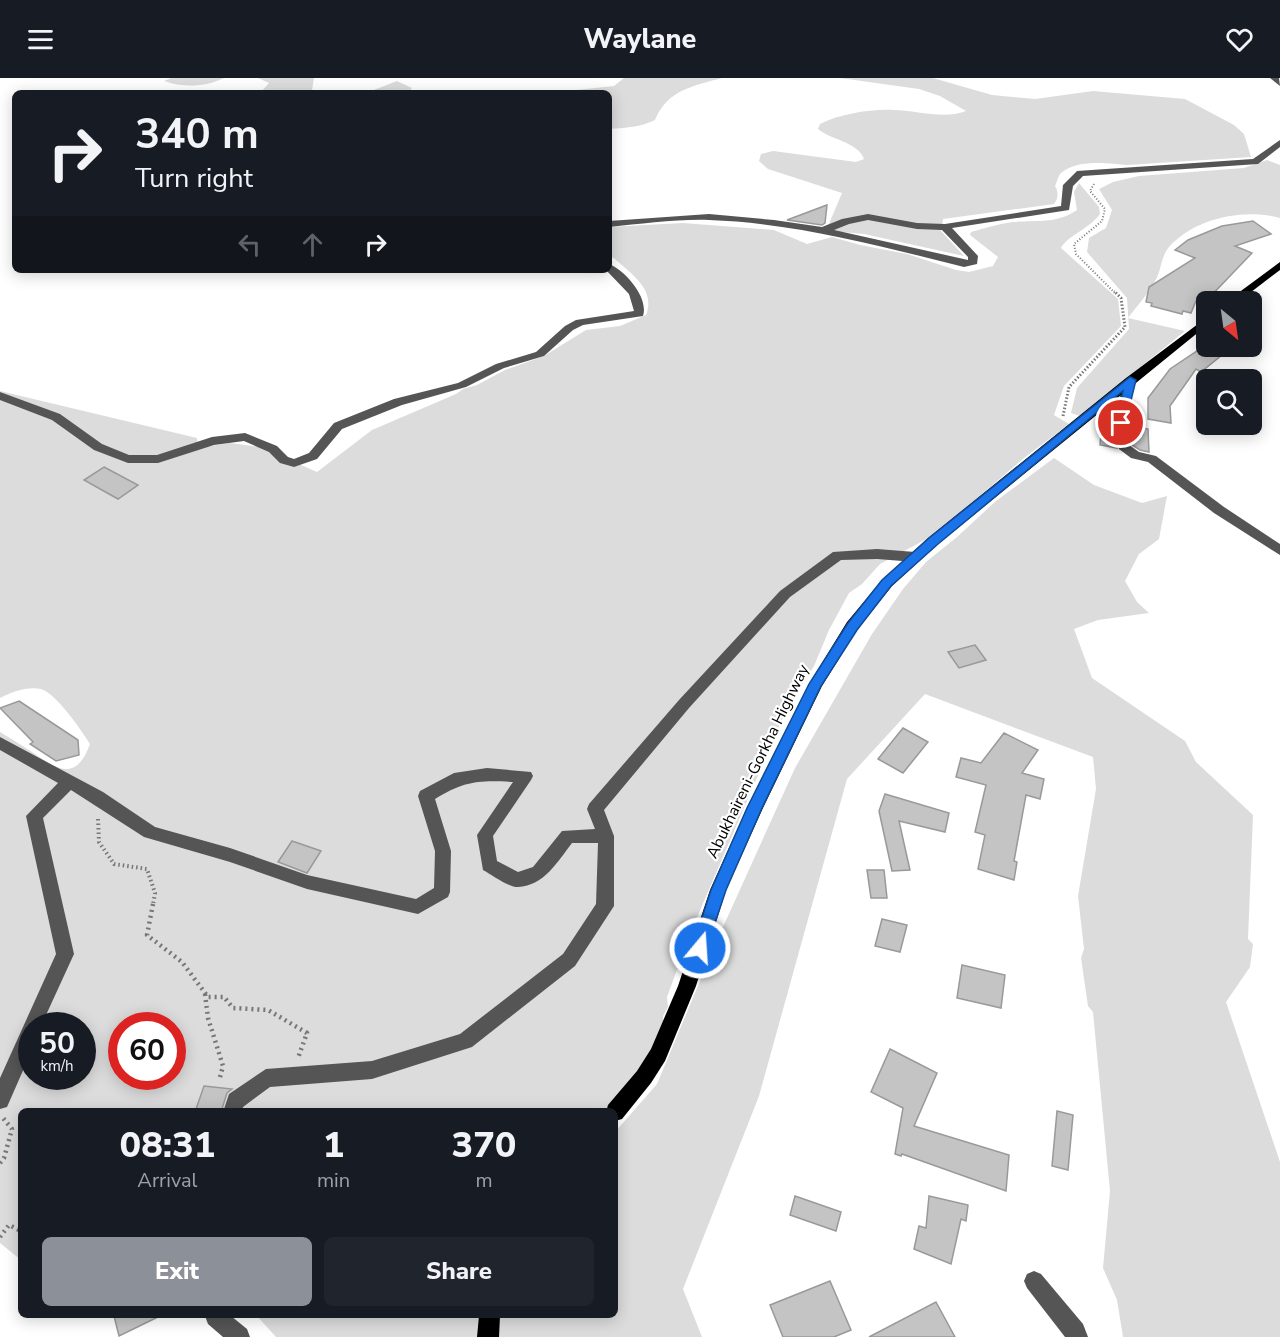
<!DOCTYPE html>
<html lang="en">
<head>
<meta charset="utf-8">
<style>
	:root { --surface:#171b24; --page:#20242c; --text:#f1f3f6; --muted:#9ea1a6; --accent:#8c9099 }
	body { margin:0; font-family:"Nunito Sans",sans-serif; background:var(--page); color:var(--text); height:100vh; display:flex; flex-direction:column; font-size:22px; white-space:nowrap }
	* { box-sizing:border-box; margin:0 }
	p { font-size:20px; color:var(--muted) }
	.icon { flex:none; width:33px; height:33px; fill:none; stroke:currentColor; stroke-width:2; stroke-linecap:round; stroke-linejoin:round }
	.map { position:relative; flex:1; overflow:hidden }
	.details { position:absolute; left:18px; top:1030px; width:600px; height:210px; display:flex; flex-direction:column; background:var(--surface); border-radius:9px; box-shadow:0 3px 15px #0003 }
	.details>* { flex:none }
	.hud { position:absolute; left:12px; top:12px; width:600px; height:183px; border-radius:9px; box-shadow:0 3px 15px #0003; background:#171b24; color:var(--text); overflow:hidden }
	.needle { width:39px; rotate:151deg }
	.fabs { position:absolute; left:1196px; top:213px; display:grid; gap:12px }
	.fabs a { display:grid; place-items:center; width:66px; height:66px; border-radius:9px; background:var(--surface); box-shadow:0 3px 15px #0003; font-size:30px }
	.speed { position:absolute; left:18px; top:934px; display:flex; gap:12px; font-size:30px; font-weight:700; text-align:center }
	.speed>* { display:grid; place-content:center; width:78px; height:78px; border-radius:50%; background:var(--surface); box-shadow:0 3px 15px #0003; line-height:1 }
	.speed small { font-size:15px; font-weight:400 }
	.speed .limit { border:9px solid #d22; background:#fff; color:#111 }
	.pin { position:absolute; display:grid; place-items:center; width:51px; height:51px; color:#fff; margin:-26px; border:3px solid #fff; border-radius:50%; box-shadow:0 2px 6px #0007 }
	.me { position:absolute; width:66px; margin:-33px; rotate:18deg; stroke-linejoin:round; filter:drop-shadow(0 0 4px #0008) }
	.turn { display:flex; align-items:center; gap:21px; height:126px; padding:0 24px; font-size:27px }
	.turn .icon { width:78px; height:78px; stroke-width:2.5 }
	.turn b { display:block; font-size:42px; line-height:51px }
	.lanes { display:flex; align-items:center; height:57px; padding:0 24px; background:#0003; justify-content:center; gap:30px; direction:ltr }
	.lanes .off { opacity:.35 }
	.eta { display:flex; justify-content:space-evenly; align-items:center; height:102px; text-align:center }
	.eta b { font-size:36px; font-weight:800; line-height:42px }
	.button { display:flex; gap:12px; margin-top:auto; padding:12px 24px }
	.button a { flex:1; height:69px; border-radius:9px; background:var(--accent); color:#fff; font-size:24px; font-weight:800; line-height:69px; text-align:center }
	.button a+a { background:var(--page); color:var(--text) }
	header { display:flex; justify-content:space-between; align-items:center; height:78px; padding:0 24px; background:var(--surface); font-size:27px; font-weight:800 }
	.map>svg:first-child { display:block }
</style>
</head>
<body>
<header><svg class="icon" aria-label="menu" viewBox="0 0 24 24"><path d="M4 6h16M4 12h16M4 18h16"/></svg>Waylane<svg class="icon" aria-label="heart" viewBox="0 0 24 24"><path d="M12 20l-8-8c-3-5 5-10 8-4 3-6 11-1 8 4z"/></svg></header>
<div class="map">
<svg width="1280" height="1259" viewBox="0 0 1280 1259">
	<rect width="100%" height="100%" fill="#fff"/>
	<g fill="#dcdcdc" fill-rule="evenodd">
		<path d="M171 0H224C206 9 183 10 164 3Z"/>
		<path d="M258 0H314L312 12 316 15H260L269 5Z"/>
		<path d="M624 0H722C693 8 667 12 655 42 641 49 625 50 609 51V15H548L614 8Z"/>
		<path d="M840 0H933L992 17 1035 21 1093 13 1185 21 1234 47 1244 56 1251 79 1127 87C1109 85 1076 81 1061 95 1058 98 1057 104 1055 108 1059 114 1058 121 1054 126L943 141 941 153 964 178 864 156 819 152 828 148 842 115 768 91 759 83 761 76 773 73 856 84 864 81C858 64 831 62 818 51L820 46C840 36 870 31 893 32 917 32 943 42 966 33L940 18 919 11Z"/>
		<path d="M397 3 412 10 408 15H366Z"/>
		<path d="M1267 82 1280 87V140C1244 130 1195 140 1169 169 1160 180 1162 192 1155 203 1148 216 1137 228 1128 240L1185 253 1080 338 1071 335 1077 310 1129 251 1127 220 1087 174 1089 160 1106 150 1112 132 1099 111 1113 104 1139 98 1244 90Z"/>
		<path d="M1079 105 1099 129 1100 136C1089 151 1067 158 1061 170L1118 221 1121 248 1064 308 1054 337 1069 346 1024 380 934 457 880 486 862 506 849 515 829 552 814 588 786 632 692 851 667 919 668 929 663 938V946L635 1006 603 1033 21 1034V1182L0 1165V654C11 661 22 667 32 674 58 692 76 704 90 666 81 652 57 616 41 611 28 608 11 614 0 620V313L197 360 198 370 230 365 260 369 317 394 372 352 456 316 463 311 477 307 505 292 544 278 586 252 620 248 646 237C656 211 632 197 614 180L609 179V149L683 145 774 152 807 166 832 159 860 167 907 176 956 192 969 194 993 188 998 179 970 157 971 154C985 150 999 146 1013 144 1036 142 1057 146 1077 132L1074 114ZM32 948H82V999H32ZM122 948H172V999H122Z"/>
		<path d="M1054 380 1094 407 1142 425 1167 418 1159 461 1139 476 1125 503 1137 524 1149 535 1098 542 1074 551 1092 600 1185 663 1196 684 1253 737 1248 861 1253 866 1250 889 1226 924 1280 1084V1259H1123L1117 1222 1103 1190 1110 1113 1093 934 1088 928 1081 880 1084 871 1078 818 1096 711 1093 679 925 616 847 701 759 1018 683 1211 702 1259H276L257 1238H615V1054L657 1006 718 860 795 690 872 556 903 511 926 484 957 459 996 423Z"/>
	</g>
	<g fill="#c4c4c4" stroke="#999" stroke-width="1.5">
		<path d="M827 127 825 145 822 147 787 142Z"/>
		<path d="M1253 143 1271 156 1235 168 1252 175 1207 222 1196 223 1191 235 1183 233 1182 236 1151 228 1152 225 1146 224 1149 209 1195 180 1175 172 1188 162 1222 148Z"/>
		<path d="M1206 267V268H1233L1201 294 1196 291 1170 328 1171 345 1148 341V320L1170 291Z"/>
		<path d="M1102 346 1115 348 1117 370 1100 367Z"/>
		<path d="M1132 349 1148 351 1149 374 1140 372 1131 366Z"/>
		<path d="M104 389 138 407 118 421 84 402Z"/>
		<path d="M975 567 986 582 959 590 948 574Z"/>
		<path d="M19 623 78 662 79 677 56 683 30 666 33 664 0 630Z"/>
		<path d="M903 650 928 664 903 695 878 681Z"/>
		<path d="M1004 655 1038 672 1022 695 1044 701 1040 721 1026 717 1014 783 1017 784 1014 802 978 791 985 757 975 754 986 707 956 699 961 680 981 685Z"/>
		<path d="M885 716 949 735 945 754 899 743 910 792 892 793 879 733Z"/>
		<path d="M292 763 321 773 307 795 278 784Z"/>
		<path d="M867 792H884L887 820H871Z"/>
		<path d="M882 841 907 847 900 874 875 868Z"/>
		<path d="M962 887 1005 897 1001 930 957 920Z"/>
		<path d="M890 971 937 995 914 1048 1009 1077 1006 1113 902 1076 901 1078 895 1076 903 1030 871 1014Z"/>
		<path d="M204 1008 232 1011 227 1015 221 1034H195Z"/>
		<path d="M1057 1033 1073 1037 1068 1092 1052 1088Z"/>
		<path d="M795 1118 841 1134 836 1153 790 1137Z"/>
		<path d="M929 1118 968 1127 966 1143 961 1141 951 1186 914 1171 919 1148 926 1150Z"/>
		<path d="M830 1203 851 1252 834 1259H783L770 1227Z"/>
		<path d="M936 1224 955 1259H869Z"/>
		<path d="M114 1238H160L119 1258Z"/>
	</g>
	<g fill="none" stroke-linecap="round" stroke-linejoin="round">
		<path stroke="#777" stroke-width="2" stroke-dasharray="1 2" stroke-linecap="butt" d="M1094 106 1090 113 1105 131 1102 143 1074 166 1076 176 1115 215"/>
		<path stroke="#777" stroke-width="3" stroke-dasharray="1.5 2" stroke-linecap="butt" d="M1063 338 1069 309 1125 249 1121 220 1114 213"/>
		<path stroke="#777" stroke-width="4" stroke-dasharray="1.5 3" stroke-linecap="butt" d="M98 741 99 764 114 786 147 791 155 815 153 827"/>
		<g stroke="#777" stroke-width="4.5" stroke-dasharray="2 4" stroke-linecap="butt">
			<path d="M153 826 147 857 182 884 208 919H224L233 930 268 932 307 955 298 980"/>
			<path d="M205 916 208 940 223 988 219 1003"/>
			<path d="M182 1034 185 1032"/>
			<path d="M0 1085 4 1080 12 1051 3 1040"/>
			<path d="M0 1159 9 1147 21 1153"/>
		</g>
		<g fill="#555" fill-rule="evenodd">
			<path d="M1270 0H1279L1280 8Z"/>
			<path d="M1280 62V69L1258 86 1083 98 1073 108 1069 132 952 150 978 178 977 186 964 189C880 168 796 145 709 142 676 141 642 146 609 149V143L709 136 774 142 822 149 842 141 868 136 917 145 945 146 1061 128 1063 107 1077 93 1253 81ZM868 142 917 151 942 152 968 179V182L834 152 849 146Z"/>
			<path d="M609 186C626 193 649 220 643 238L583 247 573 252 544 278 504 290 466 309 402 327 342 351 317 381 294 389 280 385 269 374 244 363 214 367 158 385H128L94 372 52 342 0 322V314L60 336 102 366 129 377H157L212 359 245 355 277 368 288 379 294 381 309 375 334 345 394 321 458 305 496 286 536 274 565 248 576 242 634 233 629 216 606 192H609Z"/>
			<path d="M1130 299 1136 302 1128 335 1129 367 1139 374 1156 378 1224 429 1280 466V477L1214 435 1148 384 1131 380 1119 371 1116 335 1124 302Z"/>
			<path d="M877 471 915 474 922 479 915 484 877 481 841 482 790 519 689 630 604 732 614 758V828L575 888 472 969 372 1001 270 1009 243 1029 242 1034H223L229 1016 266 991 372 983 460 956 563 876 596 826 598 765H572C558 783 544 808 518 809 508 809 492 797 483 792L477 757 513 704C479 702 464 703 435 721L451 773 450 814 448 819 418 836 307 811 230 784 144 759 71 712 43 740 74 876 41 948H32V972L7 1029 0 1031V1000L56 876 26 738 58 705 0 672V659L103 714 155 749 230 770 307 797 416 821 434 810 435 773 418 718 420 713 454 695 487 690 531 694 533 698 531 702 493 758 497 783 518 794 533 789 562 753 595 751 587 731 589 726 679 622 780 513 833 474Z"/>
			<path d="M1034 1193 1041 1196 1083 1246 1088 1259H1065L1027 1210 1024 1203 1027 1196Z"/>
			<path d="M205 1238H231L247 1251 250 1259H223L208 1246Z"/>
		</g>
		<g fill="#000" fill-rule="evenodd">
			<path d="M1280 184V192L1238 224H1226Z"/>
			<path d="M1206 240V248L938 466 892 508 857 552 822 608 763 730 726 812 696 908 665 983 651 1005 622 1041 615 1043V1034H606L608 1027 637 993 651 971 678 908 710 812 747 730 809 606 847 544 882 502 928 460 1126 300Z"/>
			<path d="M479 1238H500L499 1259H477Z"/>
		</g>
	</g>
	<path fill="#1a73e8" stroke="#114b97" stroke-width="1.5" d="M1130 299 1136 302 1125 347 1121 348 1116 345 1123 313 938 466 891 508 857 552 821 608 762 730 726 812 705 875 700 877 694 875 692 870 711 812 747 730 809 606 848 545 882 502 929 460Z"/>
	<g text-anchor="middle" stroke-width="4.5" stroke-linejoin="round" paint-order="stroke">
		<g font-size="16" fill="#000" stroke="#fff">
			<text transform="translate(757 683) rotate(-64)" y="6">Abukhaireni-Gorkha Highway</text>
		</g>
	</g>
</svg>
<div class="fabs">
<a><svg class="needle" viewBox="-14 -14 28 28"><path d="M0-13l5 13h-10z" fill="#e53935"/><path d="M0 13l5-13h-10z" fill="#9ea1a6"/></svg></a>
<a><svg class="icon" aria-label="search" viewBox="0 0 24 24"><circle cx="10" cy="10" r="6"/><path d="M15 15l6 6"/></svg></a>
</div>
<div class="speed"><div>50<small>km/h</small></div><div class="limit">60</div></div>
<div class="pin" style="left:1121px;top:345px;background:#d93025"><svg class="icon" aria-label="arrive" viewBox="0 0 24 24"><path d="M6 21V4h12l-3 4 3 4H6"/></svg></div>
<svg class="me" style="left:700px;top:870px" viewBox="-20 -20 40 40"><circle r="17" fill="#1a73e8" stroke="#fff" stroke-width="3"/><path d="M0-11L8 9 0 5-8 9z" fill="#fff"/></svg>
<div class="hud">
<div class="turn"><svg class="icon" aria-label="right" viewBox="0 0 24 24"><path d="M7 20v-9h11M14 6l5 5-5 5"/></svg><div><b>340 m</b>Turn right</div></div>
<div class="lanes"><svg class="icon off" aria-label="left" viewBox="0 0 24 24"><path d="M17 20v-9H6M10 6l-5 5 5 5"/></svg><svg class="icon off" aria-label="ahead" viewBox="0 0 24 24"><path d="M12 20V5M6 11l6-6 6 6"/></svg><svg class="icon" aria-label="right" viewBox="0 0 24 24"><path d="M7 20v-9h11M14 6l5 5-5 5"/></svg></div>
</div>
<section class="details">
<div class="eta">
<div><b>08:31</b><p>Arrival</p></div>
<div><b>1</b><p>min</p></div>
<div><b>370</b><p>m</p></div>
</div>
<div class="button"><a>Exit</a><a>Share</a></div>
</section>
</div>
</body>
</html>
